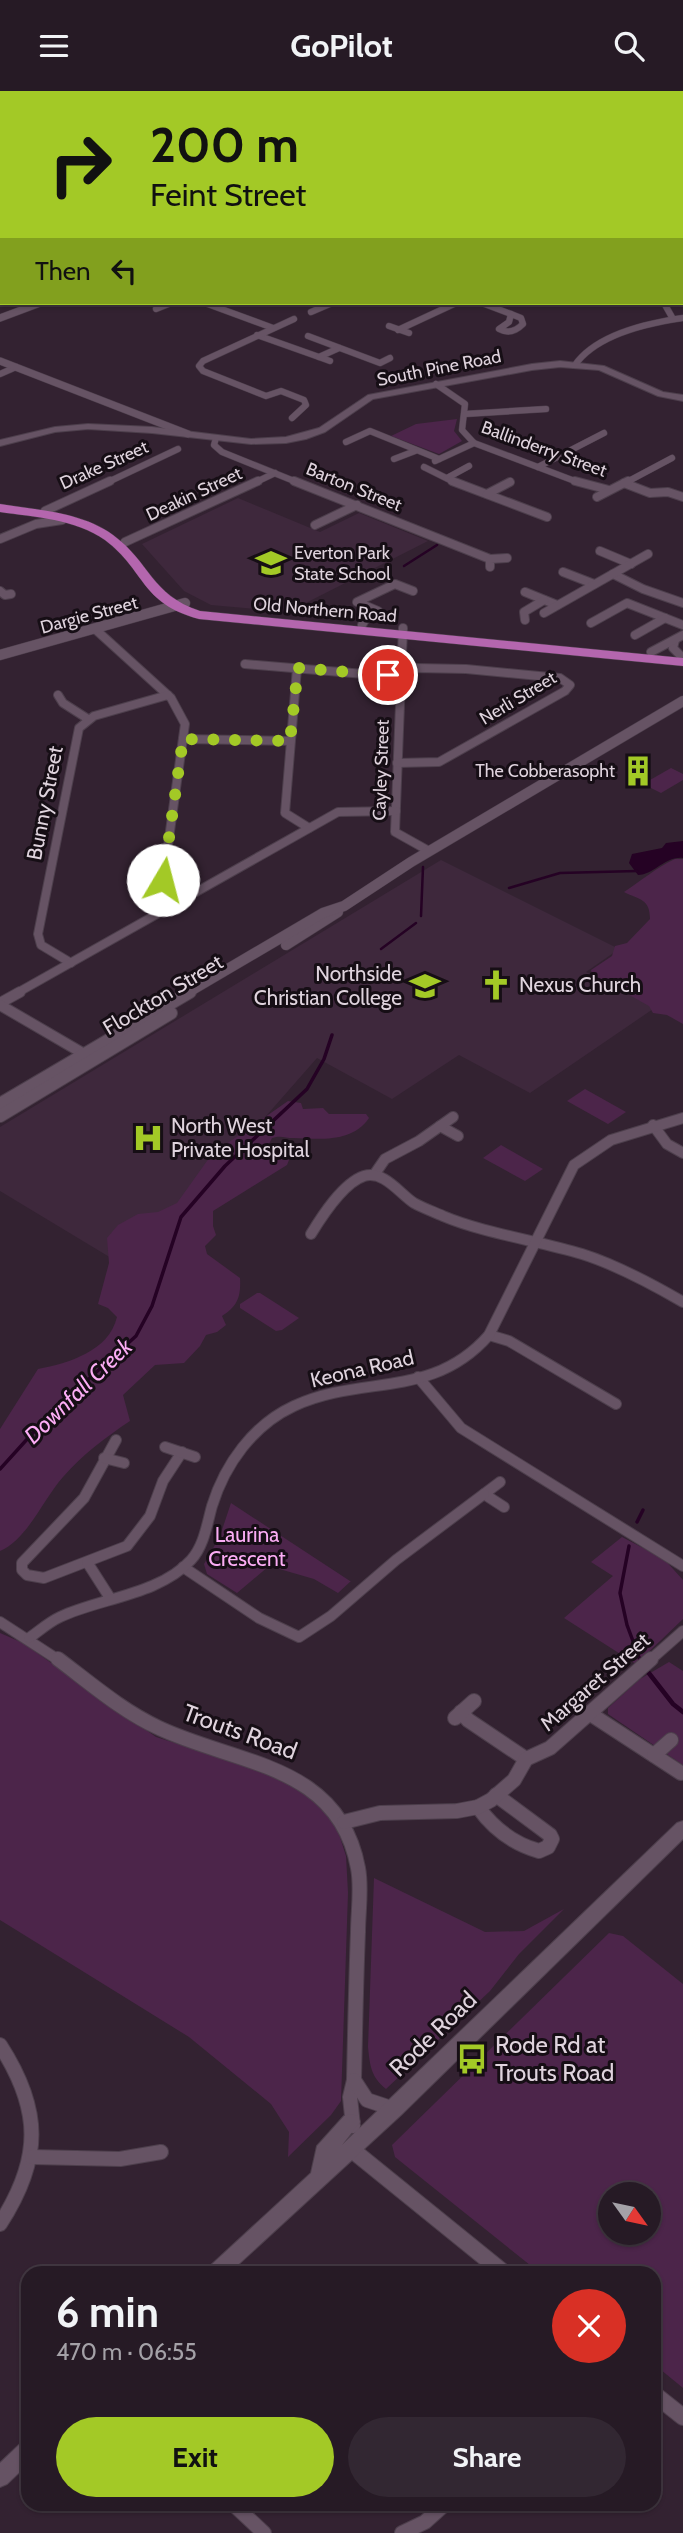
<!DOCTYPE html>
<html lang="en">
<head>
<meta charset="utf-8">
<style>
	:root { --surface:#261a25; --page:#322732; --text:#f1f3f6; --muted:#a4a1a7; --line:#423842; --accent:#a3c926 }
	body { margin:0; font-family:Cabin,sans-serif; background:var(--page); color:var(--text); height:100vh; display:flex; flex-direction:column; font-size:26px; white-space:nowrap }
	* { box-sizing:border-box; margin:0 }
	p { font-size:23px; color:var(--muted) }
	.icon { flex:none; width:38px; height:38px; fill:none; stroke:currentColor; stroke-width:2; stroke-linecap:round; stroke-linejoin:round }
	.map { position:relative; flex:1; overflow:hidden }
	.drawer { position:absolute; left:21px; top:2175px; width:640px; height:245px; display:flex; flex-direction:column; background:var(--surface); border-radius:21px; box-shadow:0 2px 5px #0004,0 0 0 2px var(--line) }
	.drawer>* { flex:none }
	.hud { position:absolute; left:0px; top:0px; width:684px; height:214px; box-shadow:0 2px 5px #0004,0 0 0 2px var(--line); background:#a3c926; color:#111; overflow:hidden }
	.needle { width:46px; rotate:123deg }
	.controls { position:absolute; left:598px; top:2091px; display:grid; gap:14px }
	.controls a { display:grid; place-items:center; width:63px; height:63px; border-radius:50%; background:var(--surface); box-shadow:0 2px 5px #0004,0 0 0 2px var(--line); font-size:35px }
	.pin { position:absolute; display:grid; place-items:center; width:60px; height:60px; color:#fff; margin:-30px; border:4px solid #fff; border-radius:50%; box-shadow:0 2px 7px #0007 }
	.me { position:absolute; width:77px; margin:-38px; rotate:8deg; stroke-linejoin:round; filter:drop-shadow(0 0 5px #0008) }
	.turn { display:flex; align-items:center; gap:24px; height:147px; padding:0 35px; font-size:32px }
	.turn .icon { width:91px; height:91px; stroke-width:2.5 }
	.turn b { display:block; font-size:49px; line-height:60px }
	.then { display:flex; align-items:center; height:66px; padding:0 35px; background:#0003; gap:14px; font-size:26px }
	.round { display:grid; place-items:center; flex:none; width:74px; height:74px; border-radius:37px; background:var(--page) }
	.headline { display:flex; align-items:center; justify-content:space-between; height:119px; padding:0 35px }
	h1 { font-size:42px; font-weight:800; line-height:52px }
	.button { display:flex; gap:14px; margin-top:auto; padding:14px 35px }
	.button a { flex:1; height:80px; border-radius:42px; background:var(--accent); color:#111; font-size:28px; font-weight:800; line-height:80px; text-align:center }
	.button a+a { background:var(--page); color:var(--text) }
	header { display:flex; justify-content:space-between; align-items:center; height:91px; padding:0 35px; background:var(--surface); font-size:32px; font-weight:800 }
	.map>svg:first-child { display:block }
</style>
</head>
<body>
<header><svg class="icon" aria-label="menu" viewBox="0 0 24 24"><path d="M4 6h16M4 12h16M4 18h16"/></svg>GoPilot<svg class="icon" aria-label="search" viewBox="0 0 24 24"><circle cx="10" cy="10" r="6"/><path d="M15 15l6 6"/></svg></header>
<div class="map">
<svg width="683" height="2442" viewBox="0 0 683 2442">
	<rect width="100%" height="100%" fill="#332231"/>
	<g fill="#3e283c">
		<path d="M238 407 320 441 359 422 428 450 288 521 211 514 184 500 142 453Z"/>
		<path d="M441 769 619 858 586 881 656 916 530 1002 459 964 392 1008 317 967 131 1179 0 1100V1036Z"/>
	</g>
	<g fill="#4c254a" fill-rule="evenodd">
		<path d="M457 328 454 340 462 350 439 363 391 345 416 333Z"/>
		<path d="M671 677 683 683V689L661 702 643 693Z"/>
		<path d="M675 768H683V933L667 924 653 922 649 915 592 883 591 879 612 865 615 855 627 852 650 828C650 808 640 809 624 801 641 790 657 776 675 768Z"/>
		<path d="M585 998 626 1021 608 1033 567 1010Z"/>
		<path d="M288 1010 301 1012 303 1018 323 1017 329 1023H366L369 1027C352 1052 320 1048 293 1047 285 1047 281 1044 272 1047L268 1055 273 1061 283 1063 289 1069 287 1074 213 1120V1135L216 1144 205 1155 207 1163 240 1187C241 1205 238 1215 222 1225L226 1234 217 1241 206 1244 200 1255 184 1272 155 1274 123 1304 130 1330C106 1346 82 1364 63 1386 44 1407 27 1449 0 1460V1338L38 1278C69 1272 109 1260 117 1226L108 1217 98 1213 109 1172 107 1147 118 1134 138 1123 158 1121 177 1112 212 1063Z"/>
		<path d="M501 1054 543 1078 525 1090 483 1067Z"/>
		<path d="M257 1202H260L299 1227 282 1239 276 1240 240 1217V1213Z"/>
		<path d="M231 1412 350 1490H351L338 1502 314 1488 269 1475 237 1502 207 1483 204 1473 220 1445Z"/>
		<path d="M622 1446 664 1468 683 1489V1528L636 1573 564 1527 613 1485 591 1471Z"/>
		<path d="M0 1542 23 1552 156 1646 261 1679 284 1691 317 1711 337 1737 346 1765 348 1802 341 2010 331 2024 288 2066 289 2041 271 2013 189 1946 0 1829Z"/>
		<path d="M669 1571 683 1580V1674L608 1623V1617L640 1588Z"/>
		<path d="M374 1787 485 1841 524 1840 564 1818 519 1863 490 1900 386 1998C371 1986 370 1975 368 1956Z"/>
		<path d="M609 1842 623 1845 683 1893V2297L655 2274 654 2182H540L395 2066 392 2054ZM611 2104H649V2142H611Z"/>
	</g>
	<path fill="#250224" d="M683 750V767C665 765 654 784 638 784L629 772 632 763 662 757 666 752Z"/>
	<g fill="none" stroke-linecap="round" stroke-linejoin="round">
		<g stroke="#250224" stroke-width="2.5">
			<path d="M404 475 437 454"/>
			<path d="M509 797 560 782 637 780"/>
			<path d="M421 825 423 776"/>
			<path d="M381 858 416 832"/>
		</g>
		<g stroke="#250224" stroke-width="3.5">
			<path d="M0 1378 49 1324 136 1245 152 1215 181 1126 225 1075 307 998 324 968 332 944"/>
			<path d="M637 1431 643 1419"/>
			<path d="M629 1455 620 1502 627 1534 640 1569"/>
		</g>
		<path stroke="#250224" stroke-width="4.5" d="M648 1581 673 1613 683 1621"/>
		<g stroke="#4d3f4c" stroke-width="7">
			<g id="minor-far3">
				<path d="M85 0 90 2"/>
				<path d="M262 0 268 2"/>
				<path d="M383 2 392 0"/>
				<path d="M205 212 273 237"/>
				<path d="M482 212 511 223"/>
				<path d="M664 212 673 228"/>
				<path d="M156 218 171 212"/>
				<path d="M311 221 332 212"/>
				<path d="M511 223 521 227 523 233C516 240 508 243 499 238L509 231Z"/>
				<path d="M389 235 409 242"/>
				<path d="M398 239 456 212"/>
				<path d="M257 244 319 266"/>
				<path d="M308 245 380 272 390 267"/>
				<path d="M330 270 319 266 339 257"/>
				<path d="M575 274C596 244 648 232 683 227"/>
				<path d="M0 283 16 276"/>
				<path d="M436 293 465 313 462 339 474 352 580 392"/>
				<path d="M465 323 546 318"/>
				<path d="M292 327 306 314 304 309 281 300 266 305 203 280 199 275 203 270 294 228"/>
				<path d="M216 347 214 354 222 361 299 392"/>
				<path d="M346 351 370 340 439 368"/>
				<path d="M394 368 415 360"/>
				<path d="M435 370 474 352"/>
				<path d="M424 376 456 392"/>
				<path d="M538 376 604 342"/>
				<path d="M447 387 469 375"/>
				<path d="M106 392 178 358"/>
				<path d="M254 392 275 382"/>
				<path d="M625 392 672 367"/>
			</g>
		</g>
		<g stroke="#4d3f4c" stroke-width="10">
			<g id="minor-far2">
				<path d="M294 390 490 468"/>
				<path d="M452 390 547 426"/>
				<path d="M575 390 609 399"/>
				<path d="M624 392 650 402 668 401 683 406"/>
				<path d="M487 403 510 391"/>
				<path d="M597 406 628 390"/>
				<path d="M45 420 110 390"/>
				<path d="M315 434 357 414"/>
				<path d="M0 448 36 433 62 429"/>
				<path d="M125 451 258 390"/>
				<path d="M600 460 631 473"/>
				<path d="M490 476V468L507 467"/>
				<path d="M563 481 594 493"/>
				<path d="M613 483 643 498 683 512"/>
				<path d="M0 500 5 504 11 503"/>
				<path d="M525 501 557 514"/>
				<path d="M544 522 648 463"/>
				<path d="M525 529 524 521 544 509"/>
				<path d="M591 532 627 512 683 534"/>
				<path d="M362 534 366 527 378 520 357 511 395 493 413 500"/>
				<path d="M403 537 395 741 429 760"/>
				<path d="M95 538 171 607 185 633 163 790 167 798 184 808"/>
				<path d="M635 544 665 527"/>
				<path d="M675 549 673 557 680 564"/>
				<path d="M651 561 683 544"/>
				<path d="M245 573 388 585 415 577 466 578 560 587 570 594 565 600 439 671 397 672"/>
				<path d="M297 577 285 722 309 737"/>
				<path d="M58 604 63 612 88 628"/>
				<path d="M183 648 290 650"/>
				<path d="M71 872 41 854 38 843 79 637 94 625 168 604"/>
				<path d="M17 902 338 721 396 720"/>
			</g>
		</g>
		<g stroke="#4d3f4c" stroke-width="12">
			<g id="minor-far1">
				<path d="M0 912 20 901"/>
				<path d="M0 914 91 967"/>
				<path d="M653 1034 667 1053 683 1062"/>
				<path d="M440 1035 458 1045"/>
				<path d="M374 1084 385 1068 419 1050 453 1026"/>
				<path d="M311 1143C322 1125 343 1092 364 1085 384 1079 400 1103 414 1112 423 1117 434 1121 443 1125 483 1142 539 1150 582 1163 617 1174 652 1193 683 1211"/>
				<path d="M489 1244 509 1250 616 1313"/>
				<path d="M418 1286 461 1337 683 1475"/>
				<path d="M116 1349 84 1407 22 1472V1479L27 1484 44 1487 127 1455 150 1425 163 1390 182 1361"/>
				<path d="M165 1356 195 1366"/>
				<path d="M104 1367 124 1372"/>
				<path d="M500 1391 484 1403 504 1416"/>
				<path d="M87 1471 110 1507"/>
				<path d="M183 1476 259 1527 299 1546 331 1525 396 1469 484 1403"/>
				<path d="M0 1531 60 1570"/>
				<path d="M29 1547C39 1540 49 1531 60 1526 100 1507 159 1504 191 1469 204 1455 207 1433 212 1415 225 1373 253 1334 294 1315 363 1283 432 1309 489 1244L574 1074 611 1049 683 1027"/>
				<path d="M649 1570 683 1540"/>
			</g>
		</g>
		<g stroke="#4d3f4c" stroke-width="16">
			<g id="minor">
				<path d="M58 1568C90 1592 122 1620 159 1637 238 1674 339 1673 358 1777 362 1797 358 1821 358 1841 356 1890 355 1940 354 1989L350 2006 353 2035"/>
				<path d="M461 1621 468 1629 526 1668"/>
				<path d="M589 1622 681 1682"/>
				<path d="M455 1627 474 1610"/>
				<path d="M654 1664 671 1649"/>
				<path d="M478 1716C493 1737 514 1753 539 1760L548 1756 552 1748 550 1744 496 1704"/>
				<path d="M344 1731 380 1722 457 1720 478 1716 491 1709 514 1689 526 1668 550 1657 651 1568"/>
				<path d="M0 1954C42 2019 42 2068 0 2133"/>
				<path d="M354 1989 367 2009 394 2018"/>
				<path d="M32 2066 120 2068 161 2061"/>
				<path d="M233 2413 264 2442"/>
				<path d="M402 2442 425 2431 445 2413"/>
			</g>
		</g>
		<g stroke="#4d3f4c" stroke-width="8">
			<g id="tertiary-far3">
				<path d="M51 2 57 0"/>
				<path d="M0 227 40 212"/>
				<path d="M0 270 188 343"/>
			</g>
		</g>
		<g stroke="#4d3f4c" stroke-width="11">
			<g id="tertiary-far2">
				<path d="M0 564 185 512"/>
				<path d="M286 854 338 821"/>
				<path d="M187 902 323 822 344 815 411 771 683 610"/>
			</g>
		</g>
		<g stroke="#4d3f4c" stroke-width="14">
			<g id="tertiary-far1">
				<path d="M0 1013 190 901"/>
				<path d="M0 1025 171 922"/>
			</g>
		</g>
		<g stroke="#4d3f4c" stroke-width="18">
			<g id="tertiary">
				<path d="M351 2058 504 2182"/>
				<path d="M654 2303 683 2326"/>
			</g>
		</g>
		<g stroke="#4d3f4c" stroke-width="2">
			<g id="secondary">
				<path d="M560 270 604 275 663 301 683 304V310L658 305 599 279 560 276 532 279 373 308 325 341 306 348 286 352 251 353 152 342 88 338 55 341 0 355V349L55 336 88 333 152 336 251 348 286 346 319 337 368 304 532 273Z"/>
				<path d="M683 1730V1748L401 2024 229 2182H206L209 2176 311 2082 317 2055 344 2025 351 2023 358 2025 360 2031 342 2054 677 1732Z"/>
				<path d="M28 2349V2373L7 2393 0 2396V2372L21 2352Z"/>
			</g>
		</g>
		<g stroke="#4d3f4c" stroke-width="1">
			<path id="trunk" d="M0 413C37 419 82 421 113 444 150 471 151 504 200 520L683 567V575L199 528C140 512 146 480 105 449 75 428 35 426 0 421Z"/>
		</g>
		<use href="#minor-far3" stroke="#665364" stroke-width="6"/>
		<use href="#minor-far2" stroke="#665364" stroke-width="8"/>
		<use href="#minor-far1" stroke="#665364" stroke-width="10"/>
		<use href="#minor" stroke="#665364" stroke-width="14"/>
		<use href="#tertiary-far3" stroke="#665364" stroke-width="7"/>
		<use href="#tertiary-far2" stroke="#665364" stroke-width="10"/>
		<use href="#tertiary-far1" stroke="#665364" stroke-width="12"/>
		<use href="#tertiary" stroke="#665364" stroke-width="16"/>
		<use href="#secondary" fill="#665364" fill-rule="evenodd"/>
		<use href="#trunk" fill="#b466ae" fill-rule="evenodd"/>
	</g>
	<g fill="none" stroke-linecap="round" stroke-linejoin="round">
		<path stroke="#a3c926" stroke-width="12" stroke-dasharray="0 21.6" d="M163 789 183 648 290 650 298 577 388 584"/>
	</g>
	<defs>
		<g id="school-bare" transform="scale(2.415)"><path d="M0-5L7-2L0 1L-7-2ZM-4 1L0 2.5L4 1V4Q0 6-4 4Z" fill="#a3c926" stroke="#160e15" stroke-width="2.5" paint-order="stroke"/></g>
		<g id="building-bare" transform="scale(2.415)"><path d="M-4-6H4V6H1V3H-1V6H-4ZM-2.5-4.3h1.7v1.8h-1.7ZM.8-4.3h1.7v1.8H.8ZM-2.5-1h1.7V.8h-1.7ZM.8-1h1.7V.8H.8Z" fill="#a3c926" stroke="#160e15" stroke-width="2.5" paint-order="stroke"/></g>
		<g id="church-bare" transform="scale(2.415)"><path d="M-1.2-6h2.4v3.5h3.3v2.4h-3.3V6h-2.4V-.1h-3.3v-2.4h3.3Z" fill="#a3c926" stroke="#160e15" stroke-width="2.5" paint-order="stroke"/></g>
		<g id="hospital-bare" transform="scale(2.415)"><path d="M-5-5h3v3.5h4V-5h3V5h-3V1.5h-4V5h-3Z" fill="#a3c926" stroke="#160e15" stroke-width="2.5" paint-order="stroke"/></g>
		<g id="bus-bare" transform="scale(2.415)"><path d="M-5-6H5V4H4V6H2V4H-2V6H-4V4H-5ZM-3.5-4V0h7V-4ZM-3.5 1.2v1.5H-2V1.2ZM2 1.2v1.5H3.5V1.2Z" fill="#a3c926" stroke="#160e15" stroke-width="2.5" paint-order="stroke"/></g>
	</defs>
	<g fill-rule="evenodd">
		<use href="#school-bare" x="271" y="472"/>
		<use href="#building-bare" x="638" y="680"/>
		<use href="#church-bare" x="496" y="894"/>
		<use href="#school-bare" x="425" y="895"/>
		<use href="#hospital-bare" x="148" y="1047"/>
		<use href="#bus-bare" x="472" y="1968"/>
	</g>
	<g text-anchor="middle" stroke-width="6" stroke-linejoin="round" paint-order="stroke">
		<g font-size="18" fill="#dfd3dd" stroke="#160e15">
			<text transform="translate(439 277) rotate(-11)" y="6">South Pine Road</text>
			<text transform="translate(544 358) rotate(20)" y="6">Ballinderry Street</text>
			<text transform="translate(104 374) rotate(-24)" y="6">Drake Street</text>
			<text transform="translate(354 396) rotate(22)" y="6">Barton Street</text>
			<text transform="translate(194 403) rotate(-25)" y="6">Deakin Street</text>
			<text transform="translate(325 519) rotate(5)" y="6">Old Northern Road</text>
			<text transform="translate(89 524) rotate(-15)" y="6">Dargie Street</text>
			<text transform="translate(518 607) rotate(-31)" y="6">Nerli Street</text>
			<text transform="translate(381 679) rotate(-88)" y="6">Cayley Street</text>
		</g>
		<g font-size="18" fill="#dfd3dd" stroke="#160e15" text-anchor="start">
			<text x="294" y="468">Everton Park<tspan x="294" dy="21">State School</tspan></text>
			<text x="615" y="686" text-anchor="end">The Cobberasopht</text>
		</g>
		<g font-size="21" fill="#dfd3dd" stroke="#160e15">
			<text transform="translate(45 712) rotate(-79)" y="7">Bunny Street</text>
			<text transform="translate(163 904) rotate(-31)" y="7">Flockton Street</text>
			<text transform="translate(362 1278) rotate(-13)" y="7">Keona Road</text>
			<text transform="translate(595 1591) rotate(-41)" y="7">Margaret Street</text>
		</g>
		<g font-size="21" fill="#dfd3dd" stroke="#160e15" text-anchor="start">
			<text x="402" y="890" text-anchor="end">Northside<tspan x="402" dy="24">Christian College</tspan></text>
			<text x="519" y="901">Nexus Church</text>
			<text x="171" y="1042">North West<tspan x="171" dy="24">Private Hospital</tspan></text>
		</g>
		<g font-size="21" fill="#fbacf4" stroke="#160e15">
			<text x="247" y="1451">Laurina<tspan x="247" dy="24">Crescent</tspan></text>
		</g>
		<g font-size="23" font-style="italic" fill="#fcadf5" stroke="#160e15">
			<text transform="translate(78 1300) rotate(-44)" y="8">Downfall Creek</text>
		</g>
		<g font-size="24" fill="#dfd3dd" stroke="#160e15">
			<text transform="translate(240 1641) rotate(20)" y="8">Trouts Road</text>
			<text transform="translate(433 1943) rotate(-44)" y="8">Rode Road</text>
		</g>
		<g font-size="24" fill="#dfd3dd" stroke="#160e15" text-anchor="start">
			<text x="495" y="1962">Rode Rd at<tspan x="495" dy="28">Trouts Road</tspan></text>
		</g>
	</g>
</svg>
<div class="controls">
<a><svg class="needle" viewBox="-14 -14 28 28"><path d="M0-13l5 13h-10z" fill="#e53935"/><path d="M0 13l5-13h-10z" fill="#a4a1a7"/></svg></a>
</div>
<div class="pin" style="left:388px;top:584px;background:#d93025"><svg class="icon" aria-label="arrive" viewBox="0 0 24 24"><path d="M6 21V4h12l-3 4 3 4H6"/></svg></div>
<svg class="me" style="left:163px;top:789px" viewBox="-20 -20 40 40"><circle r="19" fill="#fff"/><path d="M0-13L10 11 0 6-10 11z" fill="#a3c926"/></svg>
<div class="hud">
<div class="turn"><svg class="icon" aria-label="right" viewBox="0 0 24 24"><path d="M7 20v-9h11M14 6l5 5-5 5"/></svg><div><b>200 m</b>Feint Street</div></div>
<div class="then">Then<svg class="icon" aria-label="left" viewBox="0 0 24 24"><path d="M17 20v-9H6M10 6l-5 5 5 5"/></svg></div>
</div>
<section class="drawer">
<div class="headline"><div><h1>6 min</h1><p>470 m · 06:55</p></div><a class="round" style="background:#d93025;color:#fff"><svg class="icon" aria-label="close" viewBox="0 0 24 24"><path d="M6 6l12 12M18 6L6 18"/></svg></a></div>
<div class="button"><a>Exit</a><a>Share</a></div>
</section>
</div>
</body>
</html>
